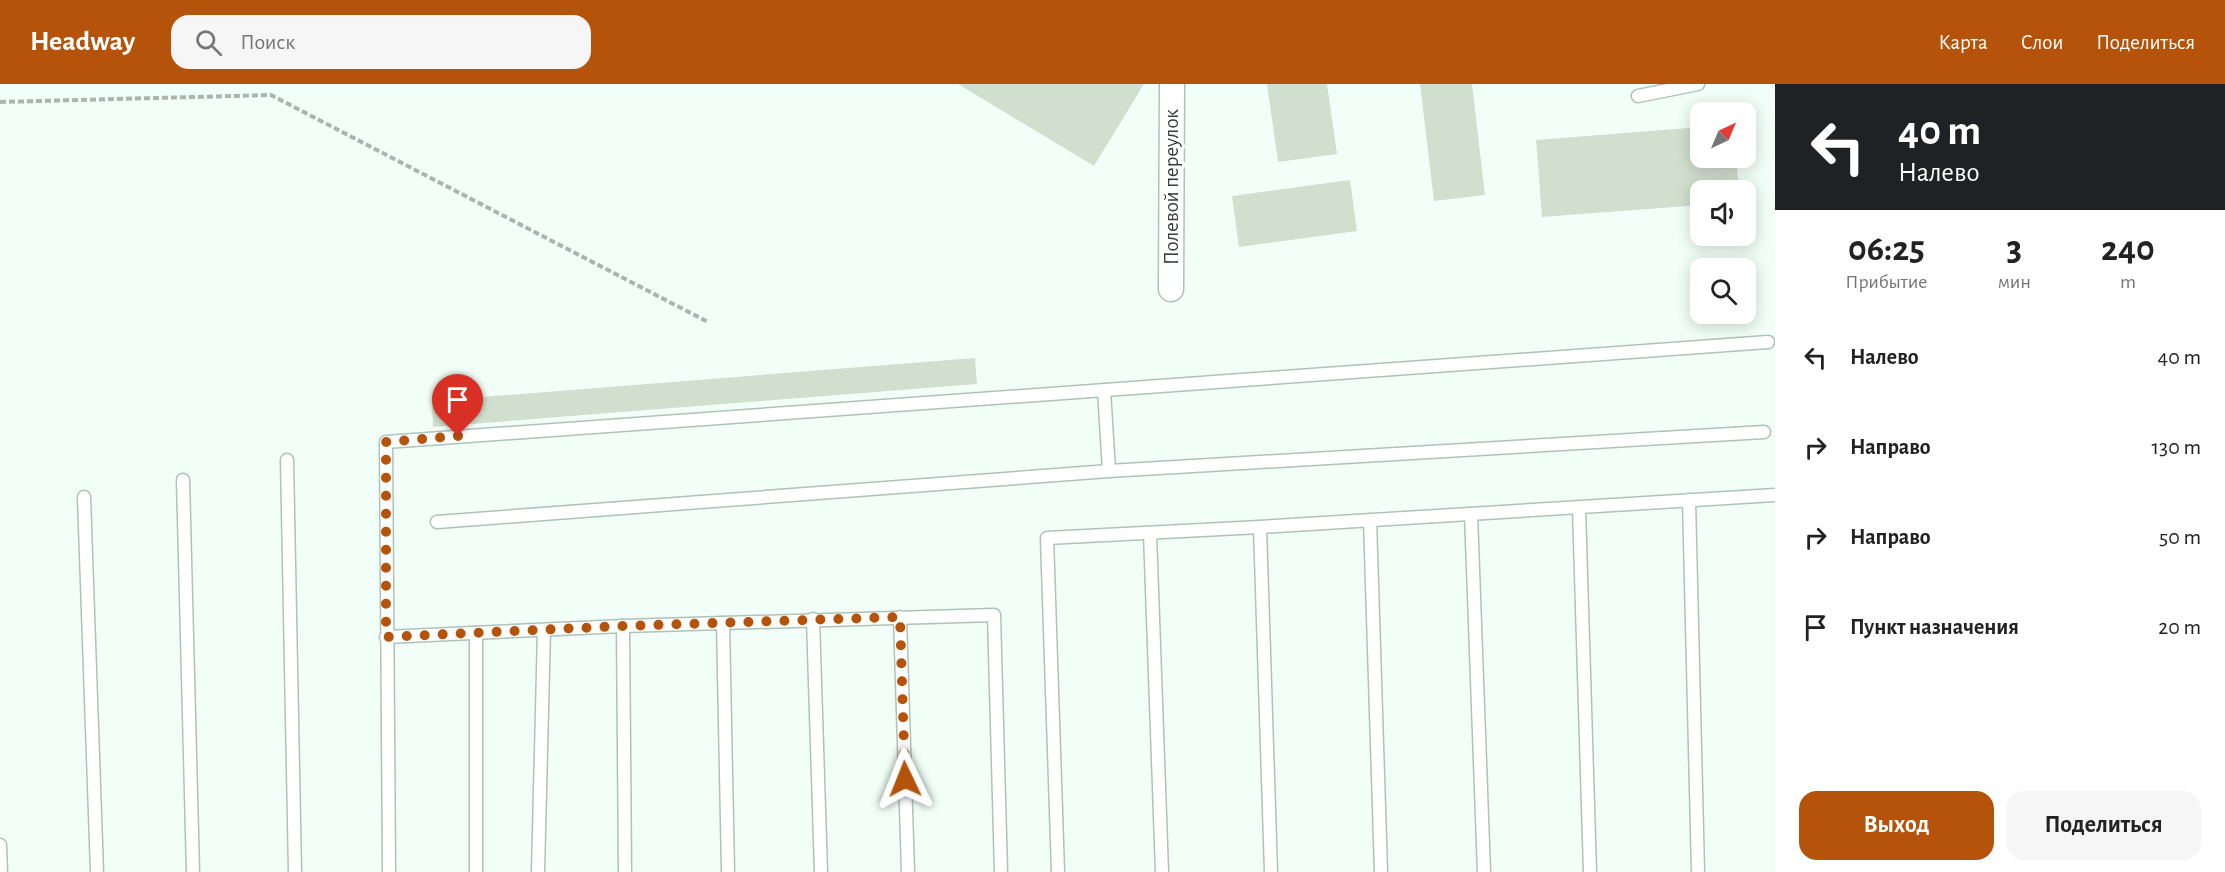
<!DOCTYPE html>
<html lang="ru">
<head>
<meta charset="utf-8">
<style>
	:root { --surface:#fff; --page:#f6f6f6; --text:#222; --muted:#767676; --accent:#b45309 }
	body { margin:0; font-family:"Alegreya Sans",sans-serif; background:var(--page); color:var(--text); height:100vh; display:flex; flex-direction:column; font-size:22px; white-space:nowrap }
	* { box-sizing:border-box; margin:0 }
	p { font-size:20px; color:var(--muted) }
	.icon { flex:none; width:33px; height:33px; fill:none; stroke:currentColor; stroke-width:2; stroke-linecap:round; stroke-linejoin:round }
	.map { position:relative; flex:1; overflow:hidden }
	.side { display:flex; flex-direction:column; background:var(--surface); width:450px }
	.side>* { flex:none }
	.hud { background:#202124; color:#fff; overflow:hidden }
	.needle { width:39px; rotate:44deg }
	.fabs { position:absolute; left:1690px; top:18px; display:grid; gap:12px }
	.fabs a { display:grid; place-items:center; width:66px; height:66px; border-radius:12px; background:var(--surface); box-shadow:0 3px 15px #0003; font-size:30px }
	.pin { position:absolute; display:grid; place-items:center; width:51px; height:51px; color:#fff; margin:-62px -26px; border-radius:50% 50% 50% 0; rotate:-45deg; box-shadow:0 0 6px #0007 }
	.pin .icon { rotate:45deg }
	.me { position:absolute; width:66px; margin:-33px; rotate:358deg; stroke-linejoin:round; filter:drop-shadow(0 0 4px #0008) }
	.turn { display:flex; align-items:center; gap:21px; height:126px; padding:0 24px; font-size:27px }
	.turn .icon { width:78px; height:78px; stroke-width:2.5 }
	.turn b { display:block; font-size:42px; line-height:51px }
	.eta { display:flex; justify-content:space-evenly; align-items:center; height:102px; text-align:center }
	.eta b { font-size:36px; font-weight:600; line-height:42px }
	.action { display:flex; gap:12px; margin-top:auto; padding:12px 24px }
	.action a { flex:1; height:69px; border-radius:18px; background:var(--accent); color:#fff; font-size:24px; font-weight:600; line-height:69px; text-align:center }
	.action a+a { background:var(--page); color:var(--text) }
	ul { padding:0; list-style:none }
	li { display:flex; align-items:center; gap:18px; height:90px; padding:0 24px }
	li div { flex:1 }
	li b { display:block; font-size:22px }
	li em { font-style:normal }
	header { display:flex; align-items:center; gap:36px; box-sizing:border-box; height:84px; padding:0 30px; background:var(--accent); color:#fff }
	header strong { font-size:28px }
	nav { display:flex; gap:33px; margin-inline-start:auto; font-size:21px }
	.search { width:420px; height:54px; background:var(--page); display:flex; align-items:center; gap:15px; box-sizing:border-box; padding:0 21px; border-radius:18px; color:var(--muted); font-size:22px }
	main { display:flex; flex:1; min-height:0 }
	.map>svg:first-child { display:block }
</style>
</head>
<body>
<header>
<strong>Headway</strong>
<div class="search"><svg class="icon" aria-label="search" viewBox="0 0 24 24"><circle cx="10" cy="10" r="6"/><path d="M15 15l6 6"/></svg>Поиск</div>
<nav><a>Карта</a><a>Слои</a><a>Поделиться</a></nav>
</header>
<main>
<div class="map">
<svg width="1775" height="788" viewBox="0 0 1775 788">
	<rect width="100%" height="100%" fill="#f2fff8"/>
	<g fill="#d1dfce">
		<path d="M958 0H1144L1094 82Z"/>
		<path d="M1267 0H1327L1337 70 1278 78Z"/>
		<path d="M1420 0H1472L1485 111 1434 117Z"/>
		<path d="M1701 43V74H1736L1739 106H1701V121L1542 133 1536 56Z"/>
		<path d="M1350 96 1357 147 1239 163 1232 112Z"/>
		<path d="M975 274 977 300 433 343 432 317Z"/>
	</g>
	<g fill="none" stroke-linecap="round" stroke-linejoin="round">
		<g stroke="#aec3b7" stroke-width="15">
			<g id="service">
				<path d="M1638 12 1698 0"/>
				<path d="M1104 306 1109 387"/>
				<path d="M287 376 295 788"/>
				<path d="M183 396 193 788"/>
				<path d="M84 413 97 788"/>
				<path d="M1689 416 1698 788"/>
				<path d="M1579 424 1590 788"/>
				<path d="M1471 430 1484 788"/>
				<path d="M1370 436 1381 788"/>
				<path d="M437 438 1109 387 1764 348"/>
				<path d="M1260 443 1271 788"/>
				<path d="M1150 449 1162 788"/>
				<path d="M900 533 908 788"/>
				<path d="M813 535 821 788"/>
				<path d="M723 539 728 788"/>
				<path d="M623 542 625 788"/>
				<path d="M386 553 623 542 994 531 1001 788"/>
				<path d="M0 761 1 788"/>
				<path d="M389 788 386 358 1768 258"/>
				<path d="M476 788V549"/>
				<path d="M538 788 544 546"/>
				<path d="M1058 788 1047 454 1260 443 1775 411"/>
			</g>
		</g>
		<g stroke="#aec3b7" stroke-width="27">
			<path id="minor" d="M1171 205 1172 0"/>
		</g>
		<path stroke="#a9b5ae" stroke-width="4" stroke-dasharray="6 3" stroke-linecap="butt" d="M0 18 271 11 708 238"/>
		<use href="#service" stroke="#fff" stroke-width="12"/>
		<use href="#minor" stroke="#fff" stroke-width="24"/>
	</g>
	<g fill="none" stroke-linecap="round" stroke-linejoin="round">
		<path stroke="#b45309" stroke-width="10" stroke-dasharray="0 18" d="M458 352 386 358V553L623 542 900 533 905 695"/>
	</g>
	<g text-anchor="middle" stroke-width="6" stroke-linejoin="round" paint-order="stroke">
		<g font-size="21" fill="#363f3a" stroke="#fff">
			<text transform="translate(1171 103) rotate(-90)" y="7">Полевой переулок</text>
		</g>
	</g>
</svg>
<div class="fabs">
<a><svg class="needle" viewBox="-14 -14 28 28"><path d="M0-13l5 13h-10z" fill="#e53935"/><path d="M0 13l5-13h-10z" fill="#767676"/></svg></a>
<a><svg class="icon" aria-label="sound" viewBox="0 0 24 24"><path d="M4 9h4l5-4v14l-5-4H4zM17 9q2 3 0 6"/></svg></a>
<a><svg class="icon" aria-label="search" viewBox="0 0 24 24"><circle cx="10" cy="10" r="6"/><path d="M15 15l6 6"/></svg></a>
</div>
<div class="pin" style="left:458px;top:352px;background:#d93025"><svg class="icon" aria-label="arrive" viewBox="0 0 24 24"><path d="M6 21V4h12l-3 4 3 4H6"/></svg></div>
<svg class="me" style="left:905px;top:695px" viewBox="-20 -20 40 40"><path d="M0-17L14 15 0 8-14 15z" fill="#b45309" stroke="#fff" stroke-width="4"/></svg>
</div>
<section class="side">
<div class="hud">
<div class="turn"><svg class="icon" aria-label="left" viewBox="0 0 24 24"><path d="M17 20v-9H6M10 6l-5 5 5 5"/></svg><div><b>40 m</b>Налево</div></div>
</div>
<div class="eta">
<div><b>06:25</b><p>Прибытие</p></div>
<div><b>3</b><p>мин</p></div>
<div><b>240</b><p>m</p></div>
</div>
<ul>
<li><svg class="icon" aria-label="left" viewBox="0 0 24 24"><path d="M17 20v-9H6M10 6l-5 5 5 5"/></svg><div><b>Налево</b></div><em>40 m</em></li>
<li><svg class="icon" aria-label="right" viewBox="0 0 24 24"><path d="M7 20v-9h11M14 6l5 5-5 5"/></svg><div><b>Направо</b></div><em>130 m</em></li>
<li><svg class="icon" aria-label="right" viewBox="0 0 24 24"><path d="M7 20v-9h11M14 6l5 5-5 5"/></svg><div><b>Направо</b></div><em>50 m</em></li>
<li><svg class="icon" aria-label="arrive" viewBox="0 0 24 24"><path d="M6 21V4h12l-3 4 3 4H6"/></svg><div><b>Пункт назначения</b></div><em>20 m</em></li>
</ul>
<div class="action"><a>Выход</a><a>Поделиться</a></div>
</section>
</main>
</body>
</html>
